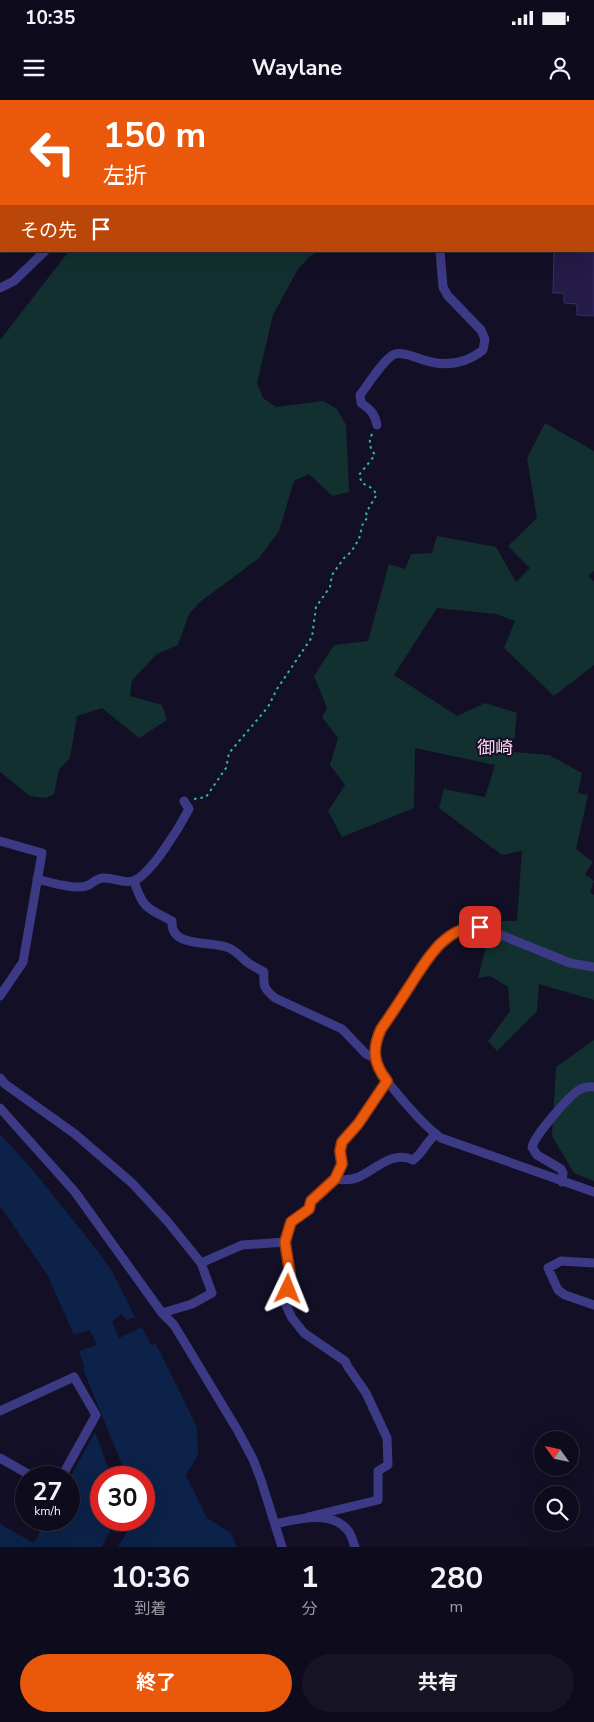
<!DOCTYPE html>
<html lang="ja">
<head>
<meta charset="utf-8">
<style>
	:root { --surface:#0e0b1c; --page:#171425; --text:#f1f3f6; --muted:#9b9ba3; --line:#2e2b3b; --accent:#ea580c }
	body { margin:0; font-family:"Nunito Sans","Noto Sans JP",sans-serif; background:var(--page); color:var(--text); height:100vh; display:flex; flex-direction:column; font-size:19px; white-space:nowrap }
	* { box-sizing:border-box; margin:0 }
	p { font-size:16px; color:var(--muted) }
	.icon { flex:none; width:28px; height:28px; fill:none; stroke:currentColor; stroke-width:2; stroke-linecap:round; stroke-linejoin:round }
	.map { position:relative; height:1447px; overflow:hidden }
	.panel { display:flex; flex-direction:column; background:var(--surface); flex:1 }
	.panel>* { flex:none }
	.top-card { position:absolute; left:0px; top:0px; width:595px; height:152px; box-shadow:0 5px 20px #0002,0 0 0 1px var(--line); background:#ea580c; color:#fff; overflow:hidden }
	.needle { width:32px; rotate:303deg }
	.fabs { position:absolute; left:534px; top:1331px; display:grid; gap:10px }
	.fabs a { display:grid; place-items:center; width:45px; height:45px; border-radius:50%; background:var(--surface); box-shadow:0 5px 20px #0002,0 0 0 1px var(--line); font-size:25px }
	.speed { position:absolute; left:15px; top:1366px; display:flex; gap:10px; font-size:25px; font-weight:700; text-align:center }
	.speed>* { display:grid; place-content:center; width:65px; height:65px; border-radius:50%; background:var(--surface); box-shadow:0 5px 20px #0002,0 0 0 1px var(--line); line-height:1 }
	.speed small { font-size:12px; font-weight:400 }
	.speed .limit { border:8px solid #d22; background:#fff; color:#111 }
	.pin { position:absolute; display:grid; place-items:center; width:42px; height:42px; color:#fff; margin:-21px; border-radius:10px; box-shadow:0 2px 8px #0006 }
	.me { position:absolute; width:55px; margin:-28px; rotate:2deg; stroke-linejoin:round; filter:drop-shadow(0 0 4px #0008) }
	.turn { display:flex; align-items:center; gap:18px; height:105px; padding:0 20px; font-size:22px }
	.turn .icon { width:65px; height:65px; stroke-width:2.5 }
	.turn b { display:block; font-size:35px; line-height:42px }
	.then { display:flex; align-items:center; height:48px; padding:0 20px; background:#0003; gap:10px; font-size:19px }
	.eta { display:flex; justify-content:space-evenly; align-items:center; height:85px; text-align:center }
	.eta b { font-size:30px; font-weight:700; line-height:35px }
	.button { display:flex; gap:10px; margin-top:auto; padding:10px 20px }
	.button a { flex:1; height:58px; border-radius:30px; background:var(--accent); color:#fff; font-size:20px; font-weight:700; line-height:58px; text-align:center }
	.button a+a { background:var(--page); color:var(--text) }
	.status { display:flex; justify-content:space-between; align-items:center; height:35px; padding:0 25px; background:var(--surface); direction:ltr }
	.status svg { height:14px; fill:currentColor }
	header { display:flex; justify-content:space-between; align-items:center; height:65px; padding:0 20px; background:var(--surface); font-size:22px; font-weight:700 }
	.map>svg:first-child { display:block }
</style>
</head>
<body>
<div class="status"><b>10:35</b><svg viewBox="0 0 49 12"><path d="M0 12V9h3v3zM5 12V6h3v6zM10 12V3h3v9zM15 12V0h3v12zM26 1h20v11H26zM47 4h2v5h-2z"/></svg></div>
<header><svg class="icon" aria-label="menu" viewBox="0 0 24 24"><path d="M4 6h16M4 12h16M4 18h16"/></svg>Waylane<svg class="icon" aria-label="person" viewBox="0 0 24 24"><circle cx="12" cy="8" r="4"/><path d="M4 21q1-7 8-7t8 7"/></svg></header>
<div class="map">
<svg width="594" height="1447" viewBox="0 0 594 1447">
	<rect width="100%" height="100%" fill="#130f26"/>
	<g fill="#12302f">
		<path d="M200 0H376V1H199Z"/>
		<path d="M69 151H318L309 157 298 169 273 215 257 283 263 298 276 307 323 301 337 309 346 325 349 392 332 396 309 374 294 381 279 431 259 458 200 502 189 514 178 545 157 554 132 580 130 596 162 605 167 620 139 638 102 608 77 616 70 658 59 670 54 694 46 698 30 696 0 672V240Z"/>
		<path d="M545 323 594 351V471L588 476 594 481V565L554 596 504 548 515 521 496 514 437 508 394 575 457 616 485 603 517 613 513 652 549 655 582 673 578 693 588 695 576 749 593 762 585 774 594 781 590 792 594 795V900L539 884 537 911 497 951 488 941 510 911 508 887 490 876 478 878 492 821H517L522 751 502 755 439 708 444 689 485 697 495 665 415 648 414 708 342 737 328 711 345 685 330 665 338 638 322 617 327 608 314 576 334 545 368 541 389 464 405 469 411 454 432 453 437 436 496 447 516 482 530 468 508 446 537 418 527 358Z"/>
		<path d="M594 940V1081L574 1073 552 1036 556 967Z"/>
	</g>
	<g fill="#0c2248">
		<path d="M0 1034 31 1068 97 1150 112 1171 135 1217 127 1220 121 1214 112 1222 119 1238 142 1227 151 1245 156 1244 197 1327 198 1355 186 1375 207 1418 231 1433 237 1447H118L134 1420H144V1378L127 1377 83 1269 84 1266 79 1251 97 1245 90 1230 74 1235 48 1176 0 1106Z"/>
		<path d="M95 1332 112 1377 101 1378V1420H116L102 1447H0V1424L34 1443 46 1420H69V1379Z"/>
	</g>
	<path fill="#241b47" stroke="#3b2d73" d="M554 151H594V216L577 215V204L564 203V193H553Z"/>
	<g fill="none" stroke-linecap="round" stroke-linejoin="round">
		<g stroke="#2fb8b0" stroke-width="2" stroke-dasharray="2.5 4" stroke-linecap="butt">
			<path d="M176 1 177 0"/>
			<path d="M194 699 206 697 226 668 229 653 268 607 277 589 312 537 316 507 330 487 332 475 344 458 351 452 359 439 363 423 368 417 366 413 377 394 370 387 362 383 359 375 375 355C369 346 368 342 373 332"/>
		</g>
		<g stroke="#3d3a85" stroke-width="9">
			<path d="M17 0V1"/>
			<path d="M66 0 67 1"/>
			<path d="M125 0 126 1"/>
			<path d="M581 0 582 1"/>
			<path d="M147 1V0"/>
			<path d="M452 1V0"/>
			<path d="M594 16V17"/>
			<path d="M0 188 14 181 45 151"/>
			<path d="M377 325C375 314 370 309 361 303L360 295C368 285 384 258 395 254 402 252 411 256 418 258 441 267 463 266 483 250L485 239 481 230 448 196 443 187 440 151"/>
			<path d="M0 741 42 753 23 862 0 896"/>
			<path d="M37 779C49 782 75 790 86 786 93 784 94 779 103 778 113 777 124 784 133 781 151 775 180 726 189 709L184 701"/>
			<path d="M134 781C143 809 147 808 172 821 170 849 211 840 229 848 236 851 241 857 247 862 252 866 259 869 264 872 263 886 264 889 275 898L342 929 366 954 374 958"/>
			<path d="M594 867 570 863 486 829C471 825 456 831 444 841 425 854 414 879 401 899 394 910 385 921 379 934 376 941 374 948 374 956 376 974 425 1027 441 1038L594 1092"/>
			<path d="M0 978 5 984 75 1034 132 1083 168 1122 201 1163 212 1193 192 1204 162 1213"/>
			<path d="M0 1008 75 1092 162 1213 174 1225 238 1331 253 1359 261 1380 282 1447"/>
			<path d="M335 1079C342 1080 352 1080 359 1077 376 1069 393 1050 413 1060 423 1053 426 1042 436 1034"/>
			<path d="M562 1082 563 1073 561 1069 537 1055 532 1047C535 1035 569 996 579 990 584 987 588 986 594 987"/>
			<path d="M201 1163 242 1145 285 1142"/>
			<path d="M594 1163 561 1161 548 1168 558 1190 565 1195 594 1205"/>
			<path d="M0 1311 74 1277 96 1315 61 1378"/>
			<path d="M0 1358 35 1378"/>
			<path d="M308 1417 378 1400V1371L388 1365 387 1338 366 1293 348 1267 345 1261 304 1233 292 1218 285 1203 290 1174 285 1142 291 1122 309 1109 311 1101 335 1079 342 1064 340 1051 342 1042 358 1024 387 981"/>
			<path d="M275 1424C297 1419 333 1409 349 1432 352 1436 353 1443 355 1447"/>
		</g>
	</g>
	<g fill="none" stroke-linecap="round" stroke-linejoin="round">
		<g stroke="#983908" stroke-width="12">
			<path id="route" d="M288 1189 290 1174 285 1142 291 1122 309 1109 311 1101 335 1079 342 1064 340 1051 342 1042 358 1024 387 981C373 963 372 949 381 929 391 915 400 901 409 887 426 861 445 825 480 827"/>
		</g>
		<use href="#route" stroke="#ea580c" stroke-width="9"/>
	</g>
	<g text-anchor="middle" stroke-width="4" stroke-linejoin="round" paint-order="stroke">
		<g font-size="18" fill="#ffd6f0" stroke="#130f26">
			<text x="495" y="654">御崎</text>
		</g>
	</g>
</svg>
<div class="fabs">
<a><svg class="needle" viewBox="-14 -14 28 28"><path d="M0-13l5 13h-10z" fill="#e53935"/><path d="M0 13l5-13h-10z" fill="#9b9ba3"/></svg></a>
<a><svg class="icon" aria-label="search" viewBox="0 0 24 24"><circle cx="10" cy="10" r="6"/><path d="M15 15l6 6"/></svg></a>
</div>
<div class="speed"><div>27<small>km/h</small></div><div class="limit">30</div></div>
<div class="pin" style="left:480px;top:827px;background:#d93025"><svg class="icon" aria-label="arrive" viewBox="0 0 24 24"><path d="M6 21V4h12l-3 4 3 4H6"/></svg></div>
<svg class="me" style="left:288px;top:1189px" viewBox="-20 -20 40 40"><path d="M0-17L14 15 0 8-14 15z" fill="#ea580c" stroke="#fff" stroke-width="4"/></svg>
<div class="top-card">
<div class="turn"><svg class="icon" aria-label="left" viewBox="0 0 24 24"><path d="M17 20v-9H6M10 6l-5 5 5 5"/></svg><div><b>150 m</b>左折</div></div>
<div class="then">その先<svg class="icon" aria-label="arrive" viewBox="0 0 24 24"><path d="M6 21V4h12l-3 4 3 4H6"/></svg></div>
</div>
</div>
<section class="panel">
<div class="eta">
<div><b>10:36</b><p>到着</p></div>
<div><b>1</b><p>分</p></div>
<div><b>280</b><p>m</p></div>
</div>
<div class="button"><a>終了</a><a>共有</a></div>
</section>
</body>
</html>
